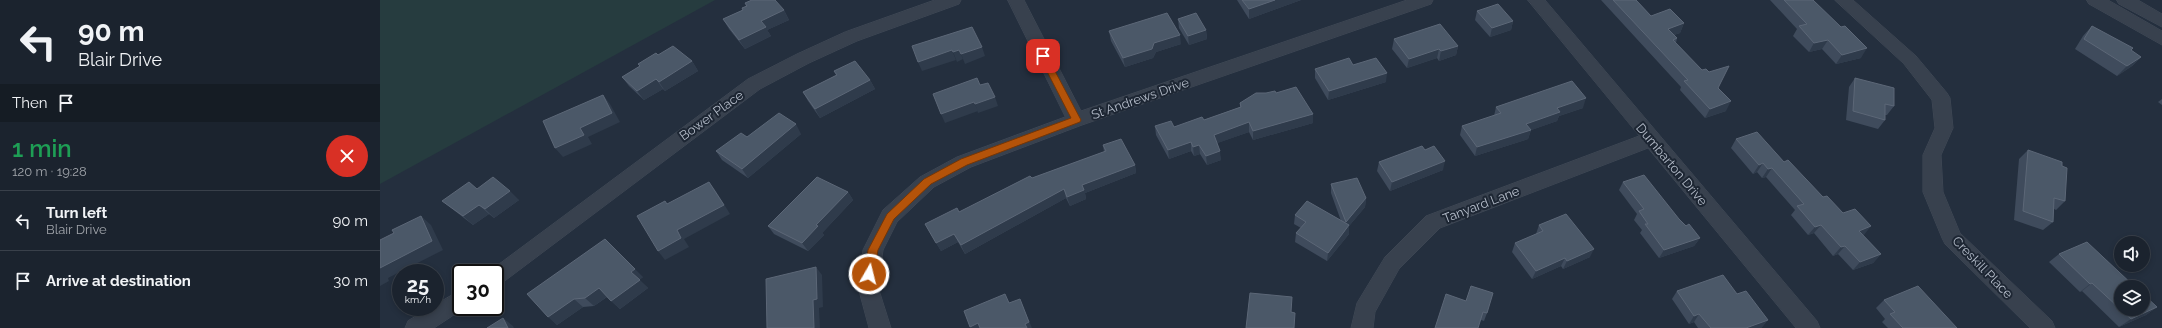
<!DOCTYPE html>
<html lang="en">
<head>
<meta charset="utf-8">
<style>
	:root { --surface:#1b232e; --page:#282f3a; --text:#f1f3f6; --muted:#a0a4aa; --line:#39404a }
	body { margin:0; font-family:Raleway,sans-serif; background:var(--page); color:var(--text); height:100vh; display:flex; flex-direction:column; font-size:15px; white-space:nowrap }
	* { box-sizing:border-box; margin:0 }
	p { font-size:13px; color:var(--muted) }
	.icon { flex:none; width:22px; height:22px; fill:none; stroke:currentColor; stroke-width:2; stroke-linecap:round; stroke-linejoin:round }
	.map { position:relative; flex:1; overflow:hidden }
	.panel { display:flex; flex-direction:column; background:var(--surface); width:380px }
	.panel>* { flex:none }
	.top-card { background:#1b232e; color:var(--text); overflow:hidden }
	.buttons { position:absolute; left:1734px; top:236px; display:grid; gap:8px }
	.buttons a { display:grid; place-items:center; width:36px; height:36px; border-radius:50%; background:var(--surface); box-shadow:0 2px 6px #0003,0 0 0 1px var(--line); font-size:20px }
	.speed { position:absolute; left:12px; top:264px; display:flex; gap:8px; font-size:20px; font-weight:700; text-align:center }
	.speed>* { display:grid; place-content:center; width:52px; height:52px; border-radius:50%; background:var(--surface); box-shadow:0 2px 6px #0003,0 0 0 1px var(--line); line-height:1 }
	.speed small { font-size:10px; font-weight:400 }
	.speed .limit { border:2px solid #111; border-radius:6px; background:#fff; color:#111 }
	.pin { position:absolute; display:grid; place-items:center; width:34px; height:34px; color:#fff; margin:-17px; border-radius:8px; box-shadow:0 2px 6px #0006 }
	.me { position:absolute; width:44px; margin:-22px; rotate:8deg; stroke-linejoin:round; filter:drop-shadow(0 0 3px #0008) }
	.turn { display:flex; align-items:center; gap:14px; height:84px; padding:0 12px; font-size:18px }
	.turn .icon { width:52px; height:52px; stroke-width:2.5 }
	.turn b { display:block; font-size:28px; line-height:34px }
	.then { display:flex; align-items:center; height:38px; padding:0 12px; background:#0003; gap:8px; font-size:15px }
	.round { display:grid; place-items:center; flex:none; width:42px; height:42px; border-radius:21px; background:var(--page) }
	.summary { display:flex; align-items:center; justify-content:space-between; height:68px; padding:0 12px }
	h1 { font-size:24px; font-weight:600; line-height:30px; color:#1e9e55 }
	ul { padding:0; list-style:none }
	li { display:flex; align-items:center; gap:12px; height:60px; padding:0 12px; border-top:1px solid var(--line) }
	li div { flex:1 }
	li b { display:block; font-size:15px }
	li em { font-style:normal }
	main { display:flex; flex:1; min-height:0 }
	.map>svg:first-child { display:block }
</style>
</head>
<body>
<main>
<section class="panel">
<div class="top-card">
<div class="turn"><svg class="icon" aria-label="left" viewBox="0 0 24 24"><path d="M17 20v-9H6M10 6l-5 5 5 5"/></svg><div><b>90 m</b>Blair Drive</div></div>
<div class="then">Then<svg class="icon" aria-label="arrive" viewBox="0 0 24 24"><path d="M6 21V4h12l-3 4 3 4H6"/></svg></div>
</div>
<div class="summary"><div><h1>1 min</h1><p>120 m · 19:28</p></div><a class="round" style="background:#d93025;color:#fff"><svg class="icon" aria-label="close" viewBox="0 0 24 24"><path d="M6 6l12 12M18 6L6 18"/></svg></a></div>
<ul>
<li><svg class="icon" aria-label="left" viewBox="0 0 24 24"><path d="M17 20v-9H6M10 6l-5 5 5 5"/></svg><div><b>Turn left</b><p>Blair Drive</p></div><em>90 m</em></li>
<li><svg class="icon" aria-label="arrive" viewBox="0 0 24 24"><path d="M6 21V4h12l-3 4 3 4H6"/></svg><div><b>Arrive at destination</b></div><em>30 m</em></li>
</ul>
</section>
<div class="map">
<svg width="1782" height="328" viewBox="0 0 1782 328">
	<rect width="100%" height="100%" fill="#242f3e"/>
	<path fill="#263c3f" d="M0 0H335L0 184Z"/>
	<g fill="none" stroke-linecap="round" stroke-linejoin="round">
		<g stroke="#414a57" stroke-width="1">
			<g id="street">
				<path d="M555 0H581L579 4 477 41 429 63 380 89 122 283 115 286V273H107L368 79 417 54 465 32Z"/>
				<path d="M628 0H644L701 111 1027 0H1053L1051 4 702 125 591 167 554 187 517 222 503 250 498 287 511 328H489L478 287 483 250 503 210 540 177 577 157 685 117Z"/>
				<path d="M1148 0H1165L1437 321 1440 328H1416L1268 148 1060 228 1019 269 995 312 993 328H971L977 303 1005 257 1046 216 1259 136Z"/>
				<path d="M1455 0H1473L1536 56 1567 93 1570 98 1573 128 1561 155 1563 192 1580 233 1672 321 1675 328H1650L1565 244 1562 238 1543 192V155L1555 128 1552 100 1524 64Z"/>
				<path d="M1707 0H1728L1782 31V45L1709 4Z"/>
				<path d="M1737 0H1758L1782 14V27L1739 4Z"/>
				<path d="M81 290V307H86L54 328H25L28 321Z"/>
			</g>
		</g>
		<use href="#street" fill="#38414e" fill-rule="evenodd"/>
	</g>
	<g fill="#3f4b5c">
		<path d="M857 0H921L869 19Z"/>
		<path d="M1221 0H1256L1271 16 1304 23 1300 33 1294 35 1297 38 1296 43 1338 88 1346 111 1325 118 1300 90 1301 87Z"/>
		<path d="M1390 0H1433L1481 58 1456 64 1442 49 1429 52 1413 36 1417 29Z"/>
		<path d="M365 3 404 10 409 20 387 30 391 36 365 49 349 29 343 19 363 10 366 6Z"/>
		<path d="M1097 11 1133 21 1131 30 1110 37 1095 20Z"/>
		<path d="M798 19 826 30 827 39 809 45 799 28Z"/>
		<path d="M1712 26 1751 51 1761 57 1752 66 1737 76 1695 49 1703 36Z"/>
		<path d="M729 31 801 44 776 52 773 58 745 67 731 41Z"/>
		<path d="M1014 39 1078 46 1076 55 1059 61 1057 58 1027 68 1012 49Z"/>
		<path d="M278 55 312 61 318 71 285 91 283 89 264 100 249 86 242 77 260 66 258 64Z"/>
		<path d="M973 65 1006 82 948 100 935 78V69Z"/>
		<path d="M454 71 490 80 495 89 440 118 428 101 423 92 456 75Z"/>
		<path d="M1475 78 1514 106 1507 115H1505V120L1498 129 1466 120 1469 87Z"/>
		<path d="M886 93H896L933 114V123L873 140 869 132 837 143 841 160 827 165 820 154 814 156 811 151 789 159 776 135 775 126 794 127 824 120 860 107V103Z"/>
		<path d="M1782 99V105L1778 102Z"/>
		<path d="M1116 107 1203 108 1179 116 1177 121 1151 130 1148 139 1095 156 1080 135 1082 126 1114 116Z"/>
		<path d="M421 134 368 178 342 160 336 151 367 137Z"/>
		<path d="M1356 139 1404 162 1443 197 1463 213 1484 235H1483L1501 254 1493 263 1473 270 1458 254 1453 256 1434 233 1428 235 1411 215 1415 210 1386 177 1382 178 1377 172 1373 174 1351 148Z"/>
		<path d="M723 145 755 165 756 173 705 193 706 199 690 206 686 198 585 254 578 242 561 251 545 224 579 212 652 178 724 152Z"/>
		<path d="M1045 150 1063 170 1010 191 997 171 999 162Z"/>
		<path d="M1648 150 1682 166 1685 201 1676 210 1674 209 1673 222 1663 230 1634 220 1639 159Z"/>
		<path d="M1243 182 1299 219 1320 238 1314 246 1279 258 1260 233 1262 230 1254 220 1257 214 1239 190Z"/>
		<path d="M951 184 986 198 985 207 969 226V234L947 261 915 242 916 233 921 228 914 224 915 215 961 221 951 193Z"/>
		<path d="M97 189 139 200 114 218 109 214 93 225 62 201Z"/>
		<path d="M468 192 473 200 442 233 444 235 428 251 394 234 388 226Z"/>
		<path d="M1159 225 1210 257 1183 269 1181 266 1152 279 1132 252 1135 243 1156 234Z"/>
		<path d="M1679 254 1777 307 1766 315 1739 327 1702 291 1700 292 1669 262Z"/>
		<path d="M263 277 259 280 268 288 240 309 227 297 214 306 203 307 177 325 147 294Z"/>
		<path d="M1297 291 1357 294 1388 320 1381 328H1318L1314 322 1309 324 1292 299Z"/>
		<path d="M1066 294 1107 313 1104 321 1101 320Z"/>
		<path d="M1504 300 1577 328H1508L1502 322 1505 319 1496 308Z"/>
	</g>
	<g fill="#2f3b4b">
		<path d="M895 0H921L869 19V9Z"/>
		<path d="M404 10 409 20 387 30 391 36 365 49 359 40 381 21Z"/>
		<path d="M1133 21 1131 30 1110 37 1112 28Z"/>
		<path d="M1304 23 1300 33 1284 38 1288 29Z"/>
		<path d="M826 30 827 39 809 45 808 36Z"/>
		<path d="M800 35 801 44 776 52 773 58 745 67 743 58 774 43Z"/>
		<path d="M1448 40 1442 49 1429 52 1434 43Z"/>
		<path d="M1078 46 1076 55 1059 61 1061 51Z"/>
		<path d="M602 47 605 56 585 64 581 54Z"/>
		<path d="M1487 48 1481 58 1456 64 1462 55Z"/>
		<path d="M1059 49 1057 58 1027 68 1029 59Z"/>
		<path d="M572 50 576 60 542 71 538 62Z"/>
		<path d="M579 50 583 59 577 62 573 52Z"/>
		<path d="M1761 57 1752 66 1737 76 1747 66Z"/>
		<path d="M312 61 318 71 285 91 279 82Z"/>
		<path d="M1007 73 1006 82 948 100 949 91Z"/>
		<path d="M276 79 283 89 264 100 257 91Z"/>
		<path d="M490 80 495 89 440 118 435 109Z"/>
		<path d="M223 95 230 104 240 122 208 137 212 144 183 157 175 148 200 128Z"/>
		<path d="M615 97 618 106 598 113 595 104Z"/>
		<path d="M1206 98 1203 108 1179 116 1177 121 1143 133 1146 124 1177 108Z"/>
		<path d="M1351 101 1346 111 1325 118 1330 109Z"/>
		<path d="M594 102 598 111 565 123 561 114Z"/>
		<path d="M933 114V123L873 140V131Z"/>
		<path d="M869 122V132L835 144 834 135Z"/>
		<path d="M416 124 421 134 368 178 362 169Z"/>
		<path d="M1151 130 1148 139 1095 156 1097 147Z"/>
		<path d="M811 142V151L789 159 788 150Z"/>
		<path d="M819 145 820 154 814 156 813 147Z"/>
		<path d="M840 151 841 160 827 165 826 156Z"/>
		<path d="M1065 161 1063 170 1010 191 1012 182Z"/>
		<path d="M1383 163 1377 172 1373 174 1379 165Z"/>
		<path d="M755 165 756 173 705 193 706 199 690 206 687 197 702 185Z"/>
		<path d="M1392 168 1386 177 1382 178 1388 169Z"/>
		<path d="M329 182 336 191 350 214 304 239 309 247 285 260 278 251 297 230Z"/>
		<path d="M684 189 686 198 585 254 581 245Z"/>
		<path d="M130 191 139 200 114 218 105 209Z"/>
		<path d="M468 192 473 200 442 233 444 235 428 251 422 243 436 225Z"/>
		<path d="M986 198 985 207 969 226V234L947 261 948 253 965 231 966 222Z"/>
		<path d="M99 205 109 214 93 225 83 216Z"/>
		<path d="M41 216 51 225 63 250 8 278 9 281 0 286V268Z"/>
		<path d="M1441 225 1434 233 1428 235 1435 227Z"/>
		<path d="M1491 226 1484 235 1472 239 1479 231Z"/>
		<path d="M574 234 578 242 561 251 556 243Z"/>
		<path d="M1320 238 1314 246 1279 258 1284 250Z"/>
		<path d="M1465 246 1458 254 1453 256 1461 247Z"/>
		<path d="M1214 249 1210 257 1183 269 1187 261Z"/>
		<path d="M1501 254 1493 263 1473 270 1480 262Z"/>
		<path d="M1185 258 1181 266 1152 279 1156 271Z"/>
		<path d="M436 267 442 275 443 307 439 308 440 328H434L433 300Z"/>
		<path d="M255 269 263 277 259 280 251 272Z"/>
		<path d="M260 280 268 288 240 309 231 301Z"/>
		<path d="M1712 283 1702 291 1700 292 1710 284Z"/>
		<path d="M219 288 228 296 214 306 205 298Z"/>
		<path d="M194 299 203 307 177 325 168 317Z"/>
		<path d="M640 299 652 328H647L645 324Z"/>
		<path d="M1777 307 1766 315 1739 327 1751 319Z"/>
		<path d="M1319 314 1314 322 1309 324 1314 316Z"/>
		<path d="M123 318 133 326 134 328H128Z"/>
		<path d="M1388 320 1381 328H1366Z"/>
		<path d="M598 323 600 328H591L590 327Z"/>
	</g>
	<g fill="#4b5868" stroke="#5c6777">
		<path d="M372 0H395L404 10 381 21 386 27 359 40 343 19 363 10 362 8 367 6 365 3Z"/>
		<path d="M862 0H895L869 9Z"/>
		<path d="M1233 0H1256L1271 16 1290 9 1304 23 1288 29 1297 38 1293 40 1322 70 1326 69 1329 72 1349 66 1338 88 1351 101 1330 109 1304 81 1308 80Z"/>
		<path d="M1404 0H1433L1461 27 1465 26 1487 48 1462 55 1448 40 1434 43 1419 26 1427 24Z"/>
		<path d="M1118 4 1133 21 1112 28 1097 11Z"/>
		<path d="M787 13 800 35 774 43 772 49 743 58 729 31Z"/>
		<path d="M816 13 826 30 808 36 798 19Z"/>
		<path d="M1060 24 1078 46 1061 51 1059 49 1029 59 1014 39Z"/>
		<path d="M1712 26 1753 48 1751 50 1761 57 1747 66 1704 39Z"/>
		<path d="M592 27 602 47 581 54 579 50 573 52 572 50 538 62 532 46Z"/>
		<path d="M293 46 312 61 279 82 276 79 257 91 242 77 260 66 258 64 276 53 278 55Z"/>
		<path d="M969 58 973 65 996 58 1007 73 949 91 935 69Z"/>
		<path d="M475 61 490 80 435 109 423 92 457 75 454 71Z"/>
		<path d="M597 78 600 85 608 83 615 97 595 104 594 102 561 114 553 94Z"/>
		<path d="M1475 78 1514 88V106L1505 104V120L1473 111Z"/>
		<path d="M1192 81 1206 98 1177 108 1180 112 1146 124 1151 130 1097 147 1082 126 1121 113 1116 107Z"/>
		<path d="M916 87 933 114 873 131 869 122 834 135 840 151 826 156 819 145 813 147 811 142 788 150 775 126 791 121 794 127 822 117 824 120 861 107 860 103 876 93H886L895 91 896 93Z"/>
		<path d="M223 95 232 113 200 128 204 135 175 148 163 121Z"/>
		<path d="M399 113 416 124 362 169 336 151 361 133 367 137Z"/>
		<path d="M1377 132 1404 162 1408 160 1443 197 1447 196 1463 213 1475 209 1491 226 1479 231 1501 254 1480 262 1465 246 1461 247 1441 225 1435 227 1417 206 1424 204 1392 168 1388 169 1383 163 1379 165 1356 139Z"/>
		<path d="M741 139 755 165 702 185 704 190 687 197 684 189 581 245 574 234 556 243 545 224 577 208 579 212 650 176 652 178 726 151 723 145Z"/>
		<path d="M1042 146 1045 150 1054 146 1065 161 1012 182 999 162Z"/>
		<path d="M1648 150 1682 162V166L1687 168 1685 201 1674 198 1673 222 1643 211Z"/>
		<path d="M1264 175 1299 219 1306 226 1309 224 1320 238 1284 250 1265 224H1268L1259 211 1264 209 1243 182Z"/>
		<path d="M113 177 130 191 105 209 99 205 83 216 62 201 89 182 97 189Z"/>
		<path d="M437 177 468 192 436 225 438 226 422 243 388 226Z"/>
		<path d="M977 178 986 198 966 222 951 184Z"/>
		<path d="M329 182 344 205 297 230 301 238 278 251 257 216 285 201 287 204Z"/>
		<path d="M927 201 969 225 948 253 916 233 926 222 915 215Z"/>
		<path d="M1186 214 1214 249 1187 261 1185 258 1156 271 1135 243 1163 231 1159 225Z"/>
		<path d="M41 216 52 241 0 268V240L14 233 12 230Z"/>
		<path d="M225 239 255 269 251 272 260 280 231 301 219 288 205 298 194 299 168 317 147 294Z"/>
		<path d="M1707 242 1755 287H1741V309H1763V294L1777 307 1751 319 1712 283 1710 284 1679 254Z"/>
		<path d="M436 267 437 299 433 300 434 328H387L386 279Z"/>
		<path d="M1343 275 1357 294 1366 291 1388 320 1366 328H1331L1319 314 1314 316 1297 291Z"/>
		<path d="M1091 286 1113 293 1107 313 1103 312 1098 328H1055L1066 294 1086 301Z"/>
		<path d="M1538 286 1577 328H1523L1510 314 1515 312 1504 300Z"/>
		<path d="M870 293 912 297 911 312 915 313 914 328H866Z"/>
		<path d="M625 294 629 303 640 299 649 322 645 324 647 328H600L598 323 590 327 584 311Z"/>
		<path d="M123 318 128 328H107Z"/>
	</g>
	<path fill="#b45309" stroke="#753606" d="M663 53 667 56 701 120 700 122 587 165 551 184 514 219 498 250 494 274 493 277H486L484 274 488 250 507 214 544 179 581 159 691 118 659 56Z"/>
	<g text-anchor="middle" stroke-width="4" stroke-linejoin="round" paint-order="stroke">
		<g font-size="13" fill="#b4bcc9" stroke="#1d2633">
			<text transform="translate(760 98) rotate(-19)" y="5">St Andrews Drive</text>
			<text transform="translate(331 115) rotate(-36)" y="5">Bower Place</text>
			<text transform="translate(1292 164) rotate(50)" y="5">Dumbarton Drive</text>
			<text transform="translate(1101 204) rotate(-21)" y="5">Tanyard Lane</text>
			<text transform="translate(1603 267) rotate(46)" y="5">Creskill Place</text>
		</g>
	</g>
</svg>
<div class="buttons">
<a><svg class="icon" aria-label="sound" viewBox="0 0 24 24"><path d="M4 9h4l5-4v14l-5-4H4zM17 9q2 3 0 6"/></svg></a>
<a><svg class="icon" aria-label="layers" viewBox="0 0 24 24"><path d="M12 4l9 5-9 5-9-5zM3 14l9 5 9-5"/></svg></a>
</div>
<div class="speed"><div>25<small>km/h</small></div><div class="limit">30</div></div>
<div class="pin" style="left:663px;top:56px;background:#d93025"><svg class="icon" aria-label="arrive" viewBox="0 0 24 24"><path d="M6 21V4h12l-3 4 3 4H6"/></svg></div>
<svg class="me" style="left:489px;top:274px" viewBox="-20 -20 40 40"><circle r="17" fill="#b45309" stroke="#fff" stroke-width="3"/><path d="M0-11L8 9 0 5-8 9z" fill="#fff"/></svg>
</div>
</main>
</body>
</html>
